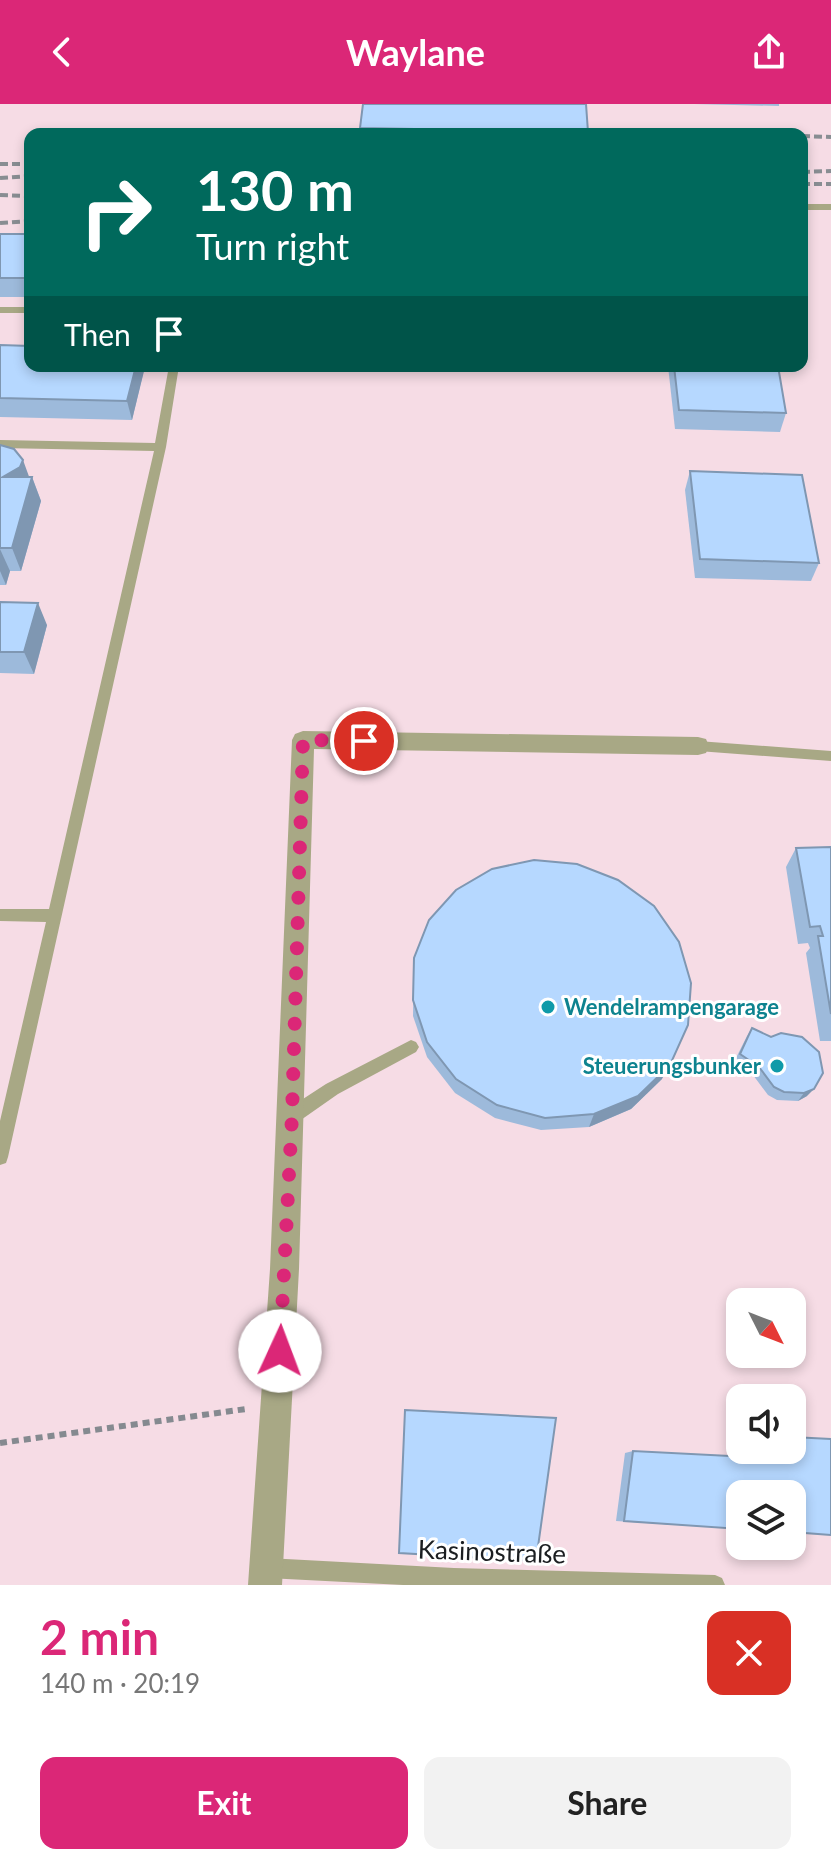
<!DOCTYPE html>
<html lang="en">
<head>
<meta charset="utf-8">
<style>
	:root { --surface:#fff; --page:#f2f2f2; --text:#222; --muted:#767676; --accent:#db2777 }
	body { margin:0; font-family:Lato,sans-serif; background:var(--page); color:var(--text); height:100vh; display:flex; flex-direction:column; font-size:30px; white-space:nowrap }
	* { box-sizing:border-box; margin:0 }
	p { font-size:26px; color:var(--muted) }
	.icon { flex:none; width:44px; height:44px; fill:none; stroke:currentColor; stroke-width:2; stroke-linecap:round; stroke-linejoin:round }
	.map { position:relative; height:1481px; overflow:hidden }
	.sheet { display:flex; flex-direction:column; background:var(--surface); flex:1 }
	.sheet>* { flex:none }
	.top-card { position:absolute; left:24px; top:24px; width:784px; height:244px; border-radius:16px; box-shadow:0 4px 12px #0003; background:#00695c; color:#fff; overflow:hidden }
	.needle { width:52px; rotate:132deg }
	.controls { position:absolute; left:726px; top:1184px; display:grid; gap:16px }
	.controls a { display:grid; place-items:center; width:80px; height:80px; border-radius:16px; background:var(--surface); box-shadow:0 4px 12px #0003; font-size:40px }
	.pin { position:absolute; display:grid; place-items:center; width:68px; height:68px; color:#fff; margin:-34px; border:4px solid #fff; border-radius:50%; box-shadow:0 2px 8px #0007 }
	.me { position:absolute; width:88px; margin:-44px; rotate:2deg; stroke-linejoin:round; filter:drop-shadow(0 0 6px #0008) }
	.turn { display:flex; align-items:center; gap:28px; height:168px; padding:0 40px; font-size:36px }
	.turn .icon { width:104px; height:104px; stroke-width:2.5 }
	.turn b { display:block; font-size:56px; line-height:68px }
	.then { display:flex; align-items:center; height:76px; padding:0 40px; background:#0003; gap:16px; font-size:30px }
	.round { display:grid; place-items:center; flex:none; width:84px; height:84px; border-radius:16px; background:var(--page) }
	.summary { display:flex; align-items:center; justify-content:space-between; height:136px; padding:0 40px }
	h1 { font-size:48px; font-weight:700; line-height:60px; color:var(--accent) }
	.cta { display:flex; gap:16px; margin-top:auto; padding:16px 40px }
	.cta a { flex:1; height:92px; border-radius:16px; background:var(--accent); color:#fff; font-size:32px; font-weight:700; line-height:92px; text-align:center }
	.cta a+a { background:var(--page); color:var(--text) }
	header { display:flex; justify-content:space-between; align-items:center; height:104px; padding:0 40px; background:var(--accent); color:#fff; font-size:36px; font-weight:700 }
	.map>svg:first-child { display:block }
</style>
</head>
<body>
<header><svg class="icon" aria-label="back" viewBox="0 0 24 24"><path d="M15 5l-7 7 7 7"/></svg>Waylane<svg class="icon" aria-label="share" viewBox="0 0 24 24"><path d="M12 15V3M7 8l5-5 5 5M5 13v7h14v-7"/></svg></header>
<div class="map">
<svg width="831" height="1481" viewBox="0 0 831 1481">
	<rect width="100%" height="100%" fill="#e8eff7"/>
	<path fill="#f6dce5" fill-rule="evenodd" d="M0 0H831V1481H0ZM30 30H802V262H30ZM740 1198H792V1250H740ZM740 1294H792V1346H740ZM740 1390H792V1442H740Z"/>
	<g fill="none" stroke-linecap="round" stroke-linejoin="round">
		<path stroke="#858a90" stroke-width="6" stroke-dasharray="7 5" stroke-linecap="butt" d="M0 1339 246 1305"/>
		<g fill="#a8a885" fill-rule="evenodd">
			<rect x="802" y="100" width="29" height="6"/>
			<rect x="0" y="203" width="30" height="6"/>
			<path d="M169 262H179L166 343 8 1053 6 1059 0 1061V1017L46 818 0 817V805H49L154 347 0 344V336L155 339Z"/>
			<path d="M698 637 831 647V657L698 647 691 642Z"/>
			<path d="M411 936 416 938 419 943 416 948 338 990 298 1018 292 1020 286 1018 284 1012 286 1006 326 980Z"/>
			<path d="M267 1454 454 1464 715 1471 722 1474 725 1481H403L267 1474 260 1471 257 1464 260 1457Z"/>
		</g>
		<path fill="#a8a885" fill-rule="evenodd" d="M303 627 698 633 706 635 709 642 706 649 698 651 314 645 299 1165 282 1481H248L270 1165 292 636 295 630Z"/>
		<g stroke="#888d92" stroke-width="4" stroke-dasharray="8 4" stroke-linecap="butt">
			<path d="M802 32 831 33"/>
			<path d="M0 60H30"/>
			<path d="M802 68 831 67"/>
			<path d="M0 74 30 72"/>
			<path d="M802 80H831"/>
			<path d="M0 91 30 92"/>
			<path d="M0 119 30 117"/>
		</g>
	</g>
	<g fill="#9dbadb">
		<path d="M586 0 588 30H361L360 24Z"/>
		<path d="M694 0H779V2Z"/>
		<rect x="0" y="130" width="30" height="63"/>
		<path d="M0 241 30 262H145L132 316 0 313Z"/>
		<path d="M668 262H778L786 309 780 328 675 325Z"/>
		<path d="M0 341 29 373H32L41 397 21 467H10L6 481H0Z"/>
		<path d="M690 367 819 459 811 477 695 474 685 386Z"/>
		<path d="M0 498 47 521 34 570 0 569Z"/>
		<path d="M831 743V937H820L806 849 810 844 808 839 798 840 786 763 796 744Z"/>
		<path d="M414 854 662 975 631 1005 589 1023 541 1026 495 1014 455 989 427 953 413 912Z"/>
		<path d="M752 924 771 933 807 992 798 997 777 996 768 991 753 971 734 958 747 932Z"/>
		<path d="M831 1335 740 1425 616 1417 625 1349 633 1347 777 1354 775 1346H792Z"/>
	</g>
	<g fill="#7f97b2">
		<path d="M136 262H145V263L132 316 127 297Z"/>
		<path d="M23 356 31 378 32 373 41 397 21 467 12 444 3 373Z"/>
		<path d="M0 445 10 467 6 481 0 467Z"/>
		<path d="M38 499 47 521 34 570 24 548Z"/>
		<path d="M670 961 662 975 631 1005 589 1023 594 1010Z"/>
		<path d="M814 985 807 992 798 997 804 989Z"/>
	</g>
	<g fill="#b6d8ff" stroke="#7f97b2" stroke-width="2">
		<path d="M363 0H586L588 28 360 24Z"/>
		<rect x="0" y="130" width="30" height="44"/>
		<path d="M0 241 30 242V262H136L127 297 0 294Z"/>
		<path d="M674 262H778L786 309 679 306Z"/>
		<path d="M0 341 14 345 23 356 20 363 3 373H32L12 444H0Z"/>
		<path d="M690 367 802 371 819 459 700 455Z"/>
		<path d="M0 498 38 499 24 548H0Z"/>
		<path d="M831 743V910L818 832H823L820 822 810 823 796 744Z"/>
		<path d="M534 756 577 760 618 776 654 802 679 838 691 879 688 921 670 961 638 992 594 1010 545 1014 497 1001 456 975 427 938 413 896 414 854 429 816 456 786 492 765Z"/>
		<path d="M752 924 771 933 781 929 802 933 819 948 823 969 814 985 804 989 784 988 774 983 759 963 740 950Z"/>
		<path d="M405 1306 556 1314 536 1457 399 1449Z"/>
		<path d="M792 1333 831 1335V1431L792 1428V1390H740V1425L624 1417 633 1347 791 1355 789 1346H792Z"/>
	</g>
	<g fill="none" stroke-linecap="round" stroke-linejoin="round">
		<path stroke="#db2777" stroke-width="14" stroke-dasharray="0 25.2" d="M280 1247 292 1012 303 636 364 637"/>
	</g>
	<g fill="#0f9aa8" stroke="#fff" stroke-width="3">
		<circle cx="548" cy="903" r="8"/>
		<circle cx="777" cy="962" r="8"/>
	</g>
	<g text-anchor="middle" stroke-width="6" stroke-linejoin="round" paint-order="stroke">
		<g font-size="22" font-weight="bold" fill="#0d838f" stroke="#fff" text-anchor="start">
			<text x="564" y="911">Wendelrampengarage</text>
			<text x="761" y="970" text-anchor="end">Steuerungsbunker</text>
		</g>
		<g font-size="26" fill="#1b1e21" stroke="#fff">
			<text transform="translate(492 1448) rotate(2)" y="9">Kasinostraße</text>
		</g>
	</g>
</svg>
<div class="controls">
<a><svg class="needle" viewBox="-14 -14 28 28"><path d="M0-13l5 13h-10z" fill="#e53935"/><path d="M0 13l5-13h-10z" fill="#767676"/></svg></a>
<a><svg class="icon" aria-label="sound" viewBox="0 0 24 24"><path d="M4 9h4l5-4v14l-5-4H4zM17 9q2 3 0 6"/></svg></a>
<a><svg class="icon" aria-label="layers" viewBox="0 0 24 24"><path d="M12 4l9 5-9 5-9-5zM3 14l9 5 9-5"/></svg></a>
</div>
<div class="pin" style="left:364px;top:637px;background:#d93025"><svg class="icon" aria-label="arrive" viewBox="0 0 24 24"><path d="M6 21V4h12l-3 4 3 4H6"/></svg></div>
<svg class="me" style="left:280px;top:1247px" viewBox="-20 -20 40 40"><circle r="19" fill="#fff"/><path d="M0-13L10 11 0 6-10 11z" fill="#db2777"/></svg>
<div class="top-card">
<div class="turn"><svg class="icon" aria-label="right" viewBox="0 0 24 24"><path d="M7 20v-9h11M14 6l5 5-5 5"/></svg><div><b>130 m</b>Turn right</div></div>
<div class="then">Then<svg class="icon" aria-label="arrive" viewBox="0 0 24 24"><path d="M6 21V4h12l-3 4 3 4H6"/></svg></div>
</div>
</div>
<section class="sheet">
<div class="summary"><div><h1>2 min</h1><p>140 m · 20:19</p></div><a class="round" style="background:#d93025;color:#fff"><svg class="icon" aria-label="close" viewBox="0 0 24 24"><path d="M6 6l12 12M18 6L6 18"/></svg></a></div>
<div class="cta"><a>Exit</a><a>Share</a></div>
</section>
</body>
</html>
